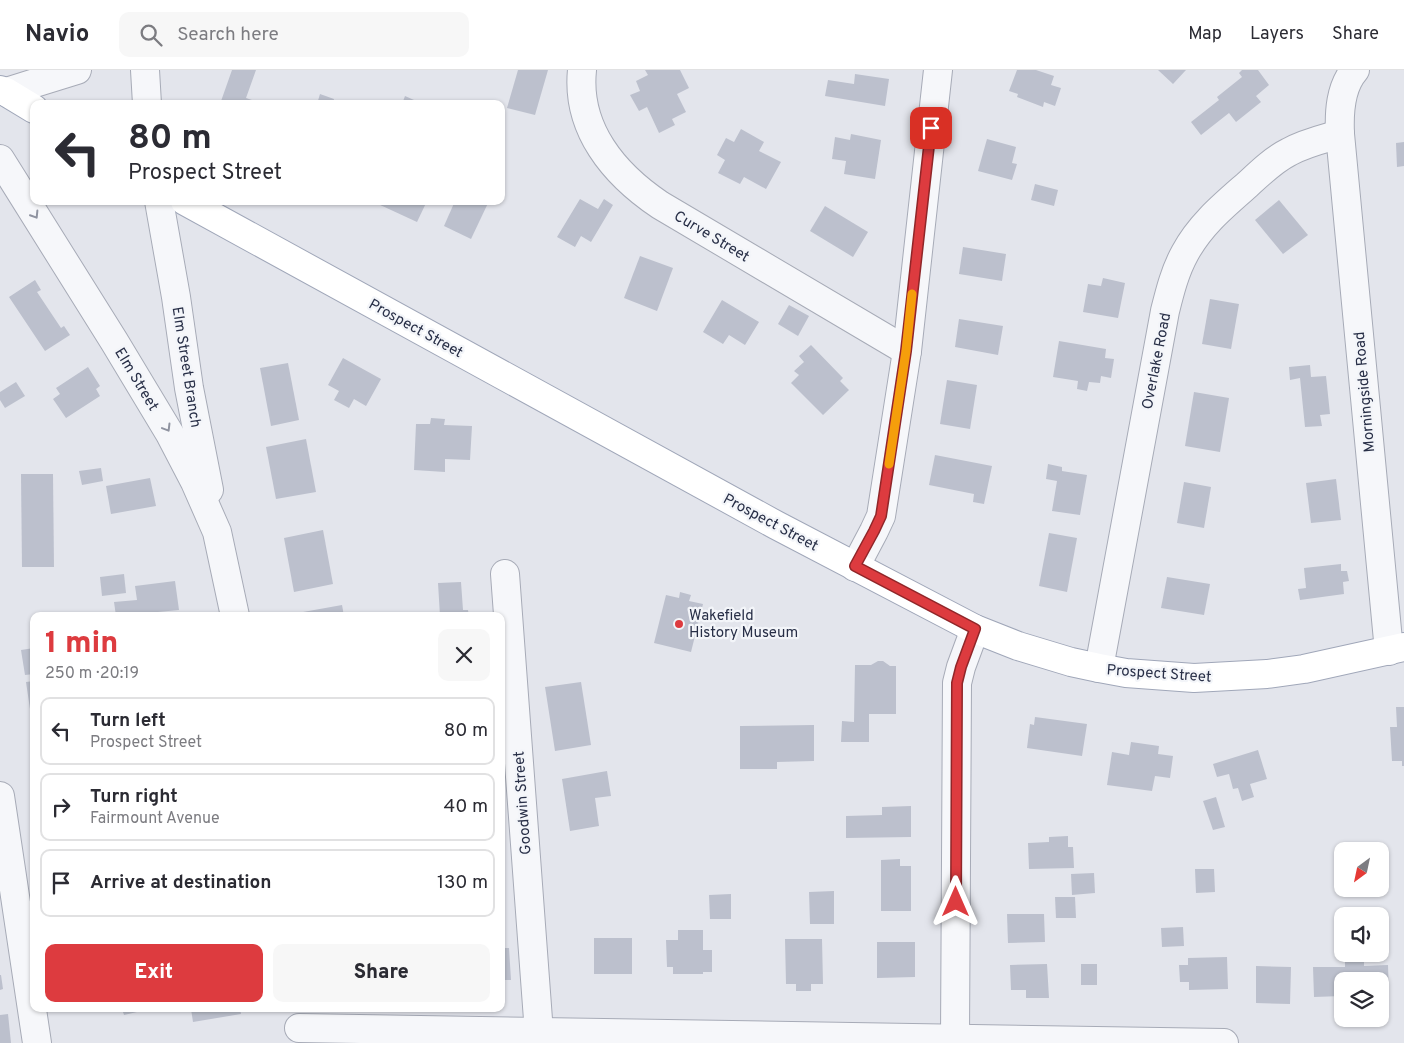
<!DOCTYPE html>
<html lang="en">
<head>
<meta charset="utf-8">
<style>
	:root { --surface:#fff; --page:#f7f7f7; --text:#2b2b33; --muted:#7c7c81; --line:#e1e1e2; --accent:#dd3b3f }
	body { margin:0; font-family:Overpass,sans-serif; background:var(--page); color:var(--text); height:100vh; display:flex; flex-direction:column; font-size:19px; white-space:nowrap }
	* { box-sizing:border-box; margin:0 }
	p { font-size:16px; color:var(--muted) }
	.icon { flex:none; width:28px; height:28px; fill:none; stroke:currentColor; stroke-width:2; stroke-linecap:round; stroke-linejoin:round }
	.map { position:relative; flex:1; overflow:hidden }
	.panel { position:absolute; left:30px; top:542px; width:475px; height:400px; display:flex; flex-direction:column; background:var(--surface); border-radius:10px; box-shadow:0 1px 4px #0004 }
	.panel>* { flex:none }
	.banner { position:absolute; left:30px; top:30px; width:475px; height:105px; border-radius:10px; box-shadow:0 1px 4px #0004; background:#fff; color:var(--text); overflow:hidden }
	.needle { width:32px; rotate:213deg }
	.tools { position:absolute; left:1334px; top:772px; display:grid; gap:10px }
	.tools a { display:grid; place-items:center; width:55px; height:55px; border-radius:10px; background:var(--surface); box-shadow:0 1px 4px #0004; font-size:25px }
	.pin { position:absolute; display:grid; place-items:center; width:42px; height:42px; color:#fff; margin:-21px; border-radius:10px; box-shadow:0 2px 8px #0006 }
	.me { position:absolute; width:55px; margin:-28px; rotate:0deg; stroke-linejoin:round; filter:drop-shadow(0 0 4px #0008) }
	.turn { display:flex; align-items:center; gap:18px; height:105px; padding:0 15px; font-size:22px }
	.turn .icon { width:65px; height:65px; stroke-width:2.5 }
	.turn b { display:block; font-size:35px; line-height:42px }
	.round { display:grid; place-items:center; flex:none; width:52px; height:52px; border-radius:10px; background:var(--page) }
	.summary { display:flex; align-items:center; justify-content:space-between; height:85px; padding:0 15px }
	h1 { font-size:30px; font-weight:800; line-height:38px; color:var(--accent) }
	.cta { display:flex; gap:10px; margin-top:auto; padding:10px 15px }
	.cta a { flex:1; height:58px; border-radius:10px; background:var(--accent); color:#fff; font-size:20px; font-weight:800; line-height:58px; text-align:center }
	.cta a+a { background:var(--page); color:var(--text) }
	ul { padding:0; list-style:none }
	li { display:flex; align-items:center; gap:15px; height:68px; margin:0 10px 8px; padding:0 5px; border:2px solid var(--line); border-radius:10px }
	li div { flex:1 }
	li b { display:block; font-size:19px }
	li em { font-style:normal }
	header { display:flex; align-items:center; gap:30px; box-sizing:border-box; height:70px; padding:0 25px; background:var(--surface); border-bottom:1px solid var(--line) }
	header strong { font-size:24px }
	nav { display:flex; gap:28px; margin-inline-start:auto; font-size:18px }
	.search { width:350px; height:45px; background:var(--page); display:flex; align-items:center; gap:12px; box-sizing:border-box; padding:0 18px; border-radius:10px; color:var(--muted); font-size:19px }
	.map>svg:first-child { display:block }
</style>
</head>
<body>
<header>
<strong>Navio</strong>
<div class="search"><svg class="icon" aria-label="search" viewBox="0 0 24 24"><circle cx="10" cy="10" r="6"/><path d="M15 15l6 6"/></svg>Search here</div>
<nav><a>Map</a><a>Layers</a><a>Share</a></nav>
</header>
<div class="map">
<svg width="1404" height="973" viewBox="0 0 1404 973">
	<rect width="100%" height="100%" fill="#e3e5ec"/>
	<g fill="#bcc0cd">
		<path d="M232 0H256L246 28 255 31 254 34H220Z"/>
		<path d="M518 0H548L535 45 507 38Z"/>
		<path d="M645 0H680L689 18 677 24 686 42 672 49 675 55 659 63 647 37 639 41 630 25 640 21 636 11 648 5Z"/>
		<path d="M1017 0H1036L1054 6 1051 15 1061 18 1055 36 1044 32 1043 37 1017 27 1018 24 1009 21Z"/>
		<path d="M1158 0H1186L1173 14Z"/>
		<path d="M1242 0H1258L1269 15 1256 26 1261 32 1236 52 1229 43 1201 65 1191 52 1219 30 1217 27 1242 7 1239 3Z"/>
		<path d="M855 4 889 9 885 36 825 26 828 10 854 14Z"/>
		<path d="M320 24 334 29 333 34H317Z"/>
		<path d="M405 26 423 34H402Z"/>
		<path d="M741 59 764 72 759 81 781 92 766 119 744 107 740 114 718 103 725 90 717 85 726 68 734 72Z"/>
		<path d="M851 64 881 70 875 109 844 104 846 91 832 89 835 67 850 70Z"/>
		<path d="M987 69 1016 77 1012 93 1017 94 1012 110 978 101Z"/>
		<path d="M1404 72V96L1397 97 1396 73Z"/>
		<path d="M1035 114 1058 120 1054 136 1031 130Z"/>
		<path d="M580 129 598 139 604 129 613 135 591 172 581 166 575 177 557 167Z"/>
		<path d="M1279 130 1308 165 1283 184 1255 150Z"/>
		<path d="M379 131H427L417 152 378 134Z"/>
		<path d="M455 131H489L471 169 444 156Z"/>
		<path d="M825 136 868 162 853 187 810 161Z"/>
		<path d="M963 177 1006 184 1002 211 959 204Z"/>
		<path d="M640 186 673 198 657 241 624 228Z"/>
		<path d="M1103 208 1125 213 1118 248 1083 242 1088 214 1101 216Z"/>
		<path d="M35 210 41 220 37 222 61 258 64 256 70 265 45 281 9 227Z"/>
		<path d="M1210 229 1239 234 1231 279 1202 274Z"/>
		<path d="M722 230 759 252 745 275 729 265 723 274 703 262Z"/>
		<path d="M789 235 809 246 798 266 778 254Z"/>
		<path d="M959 249 1003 256 998 285 955 277Z"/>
		<path d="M1059 271 1106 279 1105 288 1114 289 1111 308 1101 306 1100 313 1089 312 1087 321 1077 319 1078 311 1053 307Z"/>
		<path d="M811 275 843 308 840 311 849 320 823 345 791 313 799 305 794 301 804 292 799 286Z"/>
		<path d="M343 288 381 309 366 336 354 329 349 338 334 330 339 321 328 315Z"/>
		<path d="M288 293 299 350 271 356 260 298Z"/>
		<path d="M1310 295 1311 307 1326 306 1330 344 1320 345 1322 356 1305 357 1300 308 1290 310 1289 297Z"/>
		<path d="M88 297 100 316 96 319 100 326 66 348 53 329 60 324 56 318Z"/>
		<path d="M947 310 977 315 970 359 940 354Z"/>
		<path d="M16 312 25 326 5 338 0 330V322Z"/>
		<path d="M1194 322 1229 328 1220 382 1185 376Z"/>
		<path d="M431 348 445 349 444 355 472 356 470 390 445 389V402L414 400 416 354H430Z"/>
		<path d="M306 369 316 422 276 429 266 377Z"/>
		<path d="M935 385 992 396 984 434 973 432 974 424 929 415Z"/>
		<path d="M1048 394 1062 397V401L1087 405 1080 445 1052 441 1057 411 1046 409Z"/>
		<path d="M101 398 103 411 82 415 79 401Z"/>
		<path d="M21 404H53L54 497H22Z"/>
		<path d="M150 408 156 436 111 444 106 416Z"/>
		<path d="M1336 409 1341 450 1311 453 1306 413Z"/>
		<path d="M1184 412 1211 417 1204 458 1177 453Z"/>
		<path d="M323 460 333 514 294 522 284 468Z"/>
		<path d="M1049 463 1077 468 1067 522 1039 516Z"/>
		<path d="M1341 494V501H1347L1349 511 1343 512 1344 524 1300 530 1298 519 1306 518 1304 498Z"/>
		<path d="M124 504 126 523 102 526 100 507Z"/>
		<path d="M1167 507 1210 514 1204 545 1161 538Z"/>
		<path d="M175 511 179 540 116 546 114 532 137 530 135 516Z"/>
		<path d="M461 512 463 540H468L469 546H440L438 513Z"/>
		<path d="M680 522 691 525 689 531 703 534 691 582 654 573 666 525 679 528Z"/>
		<path d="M342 535 344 546H304L303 542Z"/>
		<path d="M34 578V604L25 605 21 580Z"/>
		<path d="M878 591H883L890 596H896V644H869V672H841L842 651 854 652 855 595H871Z"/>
		<path d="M34 611V639H30L26 612Z"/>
		<path d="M581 612 591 675 555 681 545 617Z"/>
		<path d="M1396 637H1404V696H1402V691H1392L1390 657H1397Z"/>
		<path d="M1035 647 1087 654 1082 686 1027 678 1030 654 1034 655Z"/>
		<path d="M814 655V691L777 692V699H740V656Z"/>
		<path d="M1131 672 1159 676 1158 684 1173 686 1170 708 1155 706 1152 721 1107 715 1112 682 1129 685Z"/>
		<path d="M1258 680 1267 709 1250 714 1254 727 1242 731 1238 718 1233 719 1229 704 1217 707 1213 694Z"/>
		<path d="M607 701 611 726 595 728 599 756 570 761 562 709Z"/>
		<path d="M1216 727 1225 757 1213 760 1203 731Z"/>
		<path d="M911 736V767L846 768V746L882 745V737Z"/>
		<path d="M1068 766V777H1073L1074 798 1029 799 1028 773 1049 772V767Z"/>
		<path d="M900 789V796H911V841H881V790Z"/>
		<path d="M1195 799H1214L1215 822 1196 823Z"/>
		<path d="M1094 803 1095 823 1072 825 1071 804Z"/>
		<path d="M834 821V854H810L809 822Z"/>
		<path d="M731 824V849H710L709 825Z"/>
		<path d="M1055 827H1075L1076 848H1056Z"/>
		<path d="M1007 844H1044L1045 872 1008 873Z"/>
		<path d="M1183 857 1184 876 1162 877 1161 858Z"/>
		<path d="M678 860H703V880H712V902H703V904H673V897H667L666 870H678Z"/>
		<rect x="594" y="868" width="38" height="36"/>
		<path d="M785 869H822L823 914H811V921H796V914H786Z"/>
		<path d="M877 872H915V907L877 908Z"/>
		<path d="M501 878H509L511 910H501Z"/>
		<path d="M1227 887 1228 919 1189 920V912H1180L1179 895H1188V888Z"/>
		<path d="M1345 888H1364V896L1388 895 1389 925H1380V911H1342V926L1314 927 1313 897H1345Z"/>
		<path d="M1047 894 1049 928H1026V920H1011L1010 895Z"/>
		<rect x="1081" y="894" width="16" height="21"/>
		<path d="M1256 896 1291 897 1290 934 1256 933Z"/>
		<path d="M0 905H1L3 919 0 920Z"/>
		<path d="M122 939H136L137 942 124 945Z"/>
		<path d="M191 939H240L241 944 193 952Z"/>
		<path d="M8 944 11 973H0V945Z"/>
	</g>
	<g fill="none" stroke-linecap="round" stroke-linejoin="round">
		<g stroke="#a7abb7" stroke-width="30">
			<g id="minor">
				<path d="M145 0 147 34"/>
				<path d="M582 0C576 59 614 104 660 135L907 281"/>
				<path d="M1355 0C1340 17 1339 43 1340 64L1389 581"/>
				<path d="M6 22 77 0"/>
				<path d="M0 89 114 271 170 364 195 412 217 462 235 546"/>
				<path d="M159 131 176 227 189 318 209 420"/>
				<path d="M855 497 874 461 881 446 907 281 938 0"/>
				<path d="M505 504 539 963"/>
				<path d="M1099 598 1165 241C1170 221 1175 201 1185 183 1200 155 1223 136 1247 115 1260 103 1273 90 1289 82 1305 73 1323 69 1340 64"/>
				<path d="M0 726 37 973"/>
				<path d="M299 958 1224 973"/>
				<path d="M955 968 957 613 961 597 975 559"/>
			</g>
		</g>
		<g stroke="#a0a7b9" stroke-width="30">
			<g id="major">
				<path d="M0 20 6 22 34 39"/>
				<path d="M185 131 776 455 975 559 1018 576 1071 592 1099 598 1126 603 1194 608 1267 604 1304 599 1404 577"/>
			</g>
		</g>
		<use href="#minor" stroke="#f6f7fa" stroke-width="28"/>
		<use href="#major" stroke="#fff" stroke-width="28"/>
	</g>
	<defs><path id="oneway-chevron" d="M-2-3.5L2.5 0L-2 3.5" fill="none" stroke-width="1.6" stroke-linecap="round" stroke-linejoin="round" transform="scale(1.25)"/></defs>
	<g stroke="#8f93a0">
		<use href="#oneway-chevron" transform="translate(35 145) rotate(58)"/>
		<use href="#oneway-chevron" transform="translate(167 358) rotate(59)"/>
	</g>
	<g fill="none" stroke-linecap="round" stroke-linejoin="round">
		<g stroke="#902629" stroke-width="12">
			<path id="route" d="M931 58 906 281 881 446 874 461 855 496 975 559 961 597 957 613 956 832"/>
		</g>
		<use href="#route" stroke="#dd3b3f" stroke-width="9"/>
		<path stroke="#f59e0b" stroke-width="9" d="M889 394 906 281 912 224"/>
	</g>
	<circle fill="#dd3b3f" stroke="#f3f5f9" stroke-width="2" cx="679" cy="554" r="5"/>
	<g text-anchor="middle" stroke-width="4.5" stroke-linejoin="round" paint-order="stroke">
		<g font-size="15" fill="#282f47" stroke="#f3f5f9">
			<text transform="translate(712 166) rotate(31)" y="5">Curve Street</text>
			<text transform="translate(416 258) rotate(29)" y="5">Prospect Street</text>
			<text transform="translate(1156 291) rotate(-79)" y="5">Overlake Road</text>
			<text transform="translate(187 297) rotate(81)" y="5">Elm Street Branch</text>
			<text transform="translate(137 309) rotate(59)" y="5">Elm Street</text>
			<text transform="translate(1364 322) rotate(-95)" y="5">Morningside Road</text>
			<text transform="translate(771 452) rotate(28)" y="5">Prospect Street</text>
			<text transform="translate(1159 603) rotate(4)" y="5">Prospect Street</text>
			<text transform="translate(522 733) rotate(-94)" y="5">Goodwin Street</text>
		</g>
		<g font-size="15" fill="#282f47" stroke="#f3f5f9" text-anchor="start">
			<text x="689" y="550">Wakefield<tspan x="689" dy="17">History Museum</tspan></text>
		</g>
	</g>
</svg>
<div class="tools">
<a><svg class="needle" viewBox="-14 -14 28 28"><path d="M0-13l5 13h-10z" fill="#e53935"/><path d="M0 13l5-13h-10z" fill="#7c7c81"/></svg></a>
<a><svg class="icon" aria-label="sound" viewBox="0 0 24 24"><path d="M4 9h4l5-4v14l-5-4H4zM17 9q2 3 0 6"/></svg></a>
<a><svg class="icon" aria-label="layers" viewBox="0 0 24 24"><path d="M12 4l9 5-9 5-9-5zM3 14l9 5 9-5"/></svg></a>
</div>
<div class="pin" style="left:931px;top:58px;background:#d93025"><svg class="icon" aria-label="arrive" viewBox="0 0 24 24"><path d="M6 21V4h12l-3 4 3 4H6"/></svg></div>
<svg class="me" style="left:956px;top:832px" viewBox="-20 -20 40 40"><path d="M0-17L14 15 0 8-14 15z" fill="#dd3b3f" stroke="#fff" stroke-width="4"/></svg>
<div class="banner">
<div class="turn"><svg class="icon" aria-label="left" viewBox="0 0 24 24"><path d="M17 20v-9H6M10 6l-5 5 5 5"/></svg><div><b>80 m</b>Prospect Street</div></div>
</div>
<section class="panel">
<div class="summary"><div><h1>1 min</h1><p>250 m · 20:19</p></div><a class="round"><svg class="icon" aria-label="close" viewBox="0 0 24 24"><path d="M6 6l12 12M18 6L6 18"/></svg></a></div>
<ul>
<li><svg class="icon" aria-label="left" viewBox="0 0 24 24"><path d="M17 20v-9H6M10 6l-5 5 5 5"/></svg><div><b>Turn left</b><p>Prospect Street</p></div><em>80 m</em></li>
<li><svg class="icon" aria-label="right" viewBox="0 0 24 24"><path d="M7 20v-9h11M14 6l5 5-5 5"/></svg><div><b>Turn right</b><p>Fairmount Avenue</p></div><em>40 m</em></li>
<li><svg class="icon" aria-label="arrive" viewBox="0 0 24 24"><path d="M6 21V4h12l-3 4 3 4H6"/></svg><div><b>Arrive at destination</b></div><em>130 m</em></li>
</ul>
<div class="cta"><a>Exit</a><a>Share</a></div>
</section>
</div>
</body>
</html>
